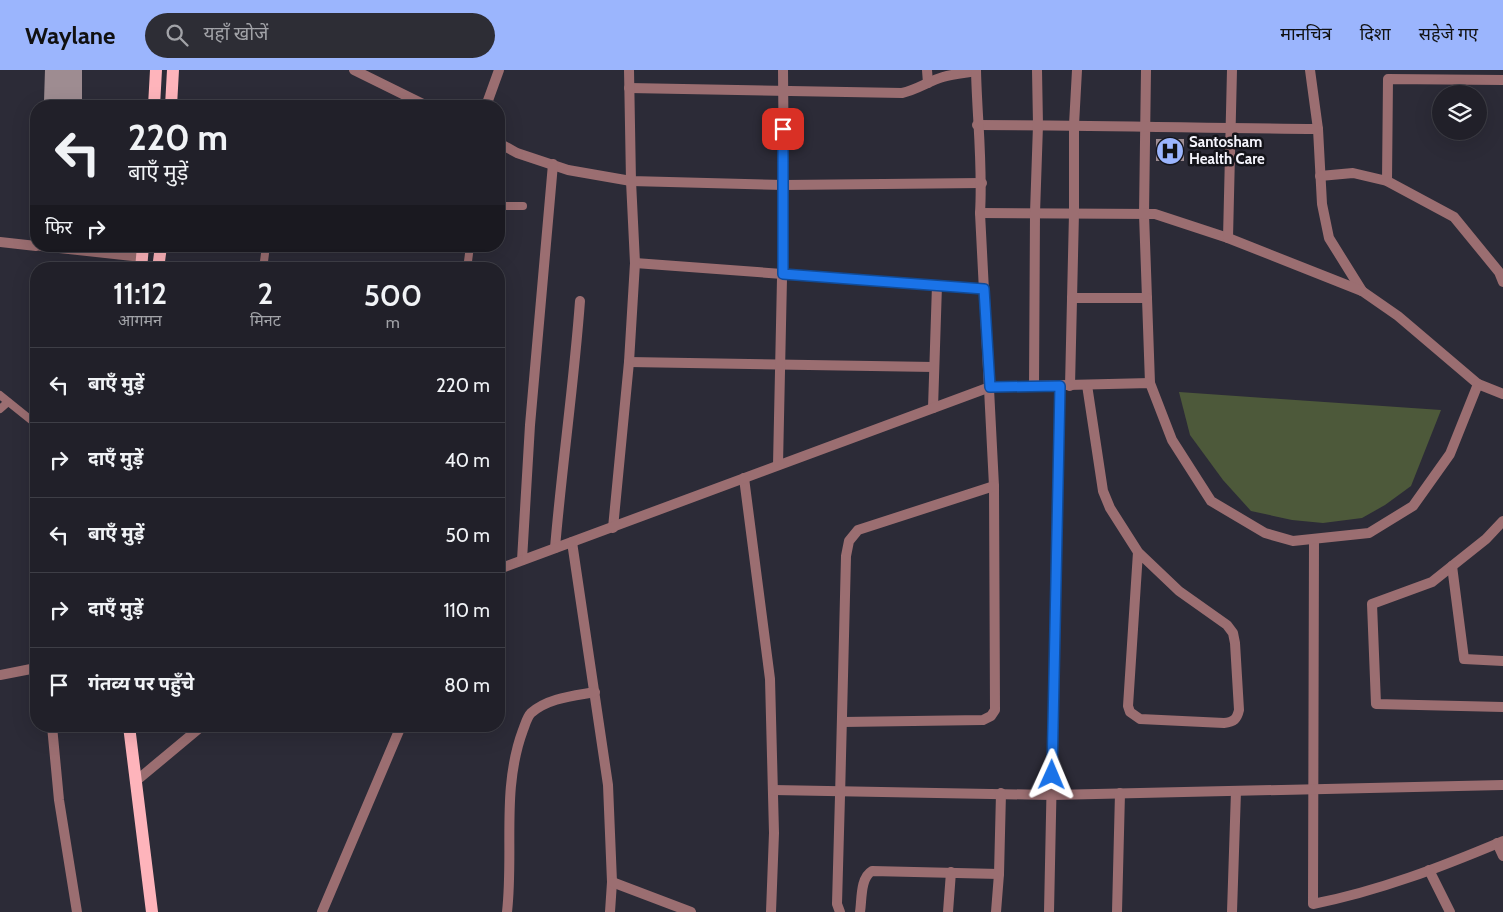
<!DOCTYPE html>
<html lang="hi">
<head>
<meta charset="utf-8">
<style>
	:root { --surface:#212029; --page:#2d2d35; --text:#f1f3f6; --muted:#a2a3a8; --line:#3e3e46; --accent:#9bb5fd }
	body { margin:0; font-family:Cabin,"Noto Sans Devanagari",sans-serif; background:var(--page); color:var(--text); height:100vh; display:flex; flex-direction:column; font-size:19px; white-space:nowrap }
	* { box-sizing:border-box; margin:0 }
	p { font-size:16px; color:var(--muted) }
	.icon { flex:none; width:28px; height:28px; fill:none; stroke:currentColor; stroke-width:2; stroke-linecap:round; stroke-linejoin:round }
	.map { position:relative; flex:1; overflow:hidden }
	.details { position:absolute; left:30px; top:192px; width:475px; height:470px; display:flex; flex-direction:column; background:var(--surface); border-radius:20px; box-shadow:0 5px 20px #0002,0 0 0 1px var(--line) }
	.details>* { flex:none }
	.top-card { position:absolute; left:30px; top:30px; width:475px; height:152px; border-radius:20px; box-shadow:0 5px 20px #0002,0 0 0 1px var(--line); background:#212029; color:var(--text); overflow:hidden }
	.tools { position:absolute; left:1432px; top:15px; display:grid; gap:10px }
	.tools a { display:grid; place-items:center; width:55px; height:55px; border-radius:50%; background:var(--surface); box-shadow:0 5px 20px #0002,0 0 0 1px var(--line); font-size:25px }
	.pin { position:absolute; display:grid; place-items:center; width:42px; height:42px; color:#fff; margin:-21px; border-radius:10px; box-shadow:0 2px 8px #0006 }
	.me { position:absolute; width:55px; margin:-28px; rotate:1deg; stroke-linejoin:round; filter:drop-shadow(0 0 4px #0008) }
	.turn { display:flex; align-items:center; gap:18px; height:105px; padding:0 15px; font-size:22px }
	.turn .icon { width:65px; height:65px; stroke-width:2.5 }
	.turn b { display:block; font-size:35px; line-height:42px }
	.then { display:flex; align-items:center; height:48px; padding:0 15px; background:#0003; gap:10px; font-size:19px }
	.eta { display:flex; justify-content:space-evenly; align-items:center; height:85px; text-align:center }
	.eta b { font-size:30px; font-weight:600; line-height:35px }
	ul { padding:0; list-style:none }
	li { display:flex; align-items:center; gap:15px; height:75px; padding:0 15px; border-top:1px solid var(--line) }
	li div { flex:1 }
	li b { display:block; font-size:19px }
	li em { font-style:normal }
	header { display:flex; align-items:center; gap:30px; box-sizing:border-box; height:70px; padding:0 25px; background:var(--accent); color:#111 }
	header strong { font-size:24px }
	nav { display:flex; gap:28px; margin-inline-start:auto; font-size:18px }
	.search { width:350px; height:45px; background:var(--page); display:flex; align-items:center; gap:12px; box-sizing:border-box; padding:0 18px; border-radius:28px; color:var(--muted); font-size:19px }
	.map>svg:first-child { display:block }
</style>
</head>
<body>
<header>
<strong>Waylane</strong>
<div class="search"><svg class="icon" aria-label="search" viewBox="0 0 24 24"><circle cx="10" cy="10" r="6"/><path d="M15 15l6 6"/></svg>यहाँ खोजें</div>
<nav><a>मानचित्र</a><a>दिशा</a><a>सहेजे गए</a></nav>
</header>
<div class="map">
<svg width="1503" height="842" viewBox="0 0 1503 842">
	<rect width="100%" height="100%" fill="#2c2b37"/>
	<path fill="#4d593a" d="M1179 322 1441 340 1411 416 1385 435 1362 448 1323 453 1292 450 1251 441 1223 410 1190 365Z"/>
	<g fill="#9e8c91">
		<path d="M45 0H82V32L44 31Z"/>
		<rect x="1156" y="69" width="28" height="22"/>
	</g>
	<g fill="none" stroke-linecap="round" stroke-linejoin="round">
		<g stroke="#9b6e71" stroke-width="8">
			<path d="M499 136H523"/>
			<path d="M263 199 266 176"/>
			<path d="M467 199 470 176"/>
			<path d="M0 325 36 354"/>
			<path d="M0 339 8 332"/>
		</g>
		<g stroke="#9b6e71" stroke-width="10">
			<path d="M354 0 427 36"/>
			<path d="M927 0 928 13"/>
			<path d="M1146 0 1144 144 1150 313"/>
			<path d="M1310 0 1318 59 1322 134 1329 168 1362 221"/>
			<path d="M629 18 902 23C917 20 929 11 943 7 954 4 965 3 976 1"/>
			<path d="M486 36 499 0"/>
			<path d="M977 55C1091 55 1204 58 1318 59"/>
			<path d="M499 73 517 83 568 100 631 111 784 115 982 113"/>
			<path d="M1320 106 1353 103 1387 111 1454 147 1499 202 1503 212"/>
			<path d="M1387 111 1388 9 1503 10"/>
			<path d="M980 143 1155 144 1228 168 1362 221 1398 246 1478 314"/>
			<path d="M1228 168 1232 0"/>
			<path d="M0 172 36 176"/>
			<path d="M41 176 142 187"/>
			<path d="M635 193 984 219"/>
			<path d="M1072 228H1147"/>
			<path d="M629 292 934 297"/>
			<path d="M1087 315 1103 421 1110 438 1138 482 1179 521 1227 555 1233 563 1235 573 1239 640C1237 649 1234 652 1224 653L1140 649 1130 642 1128 636 1138 482"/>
			<path d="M1070 316 1074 143V55L1077 0"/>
			<path d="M1034 317 1035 143 1038 55 1037 0"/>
			<path d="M933 338 937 215"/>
			<path d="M778 395 784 115 783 0"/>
			<path d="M744 408 770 609 774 763 771 842"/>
			<path d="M1503 451 1486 469 1432 512 1372 534 1376 634 1503 637"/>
			<path d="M613 458 629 292 635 193 631 111 629 0"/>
			<path d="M1314 469 1313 834C1379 821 1441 797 1503 771"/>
			<path d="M572 472 608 715 612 812 610 842"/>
			<path d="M555 478C562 395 574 313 580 231"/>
			<path d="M522 490 530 355 553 94"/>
			<path d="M1452 496 1464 589 1503 591"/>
			<path d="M499 499 990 317 1150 313 1172 370 1211 431 1265 463 1293 471 1369 463 1413 436 1450 384 1478 314 1503 324"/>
			<path d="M0 605 36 598"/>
			<path d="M843 652 983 650 991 646 995 640 994 416 980 143C983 95 977 48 976 0"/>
			<path d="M52 656 59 730 77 842"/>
			<path d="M136 711 202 656"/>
			<path d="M773 720 1052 725 1503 715"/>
			<path d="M1497 773 1503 786"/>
			<path d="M1429 800 1450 842"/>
			<path d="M612 812 691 842"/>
			<path d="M322 842 401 656"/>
			<path d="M507 842C514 781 501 719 523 660 525 655 527 647 531 643 548 628 573 626 595 622"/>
			<path d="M840 842 837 834C840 718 844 602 846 486L849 471 858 460 994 416"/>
			<path d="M860 842C862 830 860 808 872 801L999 804"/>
			<path d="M948 842 951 802"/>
			<path d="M996 842 999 804 1001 723"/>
			<path d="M1049 842 1060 316"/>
			<path d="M1117 842 1120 723"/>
			<path d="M1232 842 1236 721"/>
		</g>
		<g stroke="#feb4bb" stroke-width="12">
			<path d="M154 36 156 0"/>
			<path d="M171 36 173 0"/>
			<path d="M141 199 143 176"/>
			<path d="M158 199 161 176"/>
			<path d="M129 656 152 842"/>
		</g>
	</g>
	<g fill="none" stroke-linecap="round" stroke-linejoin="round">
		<g stroke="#114b97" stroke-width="12">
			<path id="route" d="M783 59V204L984 219 990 317 1060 316 1052 705"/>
		</g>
		<use href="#route" stroke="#1a73e8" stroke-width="9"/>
	</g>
	<defs>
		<g id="hospital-disc" transform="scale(1.4375)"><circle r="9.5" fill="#9bb5fd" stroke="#14141a"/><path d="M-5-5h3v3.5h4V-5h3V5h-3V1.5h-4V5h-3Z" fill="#111"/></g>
	</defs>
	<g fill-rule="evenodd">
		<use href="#hospital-disc" x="1170" y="81"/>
	</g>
	<g text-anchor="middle" stroke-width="5" stroke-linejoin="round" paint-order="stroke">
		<g font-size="15" font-weight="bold" fill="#f4f4fc" stroke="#14141a" text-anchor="start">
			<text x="1189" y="77">Santosham<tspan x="1189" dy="17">Health Care</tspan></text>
		</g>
	</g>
</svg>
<div class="tools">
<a><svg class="icon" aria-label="layers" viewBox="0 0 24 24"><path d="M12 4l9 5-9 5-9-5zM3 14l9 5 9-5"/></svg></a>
</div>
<div class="pin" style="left:783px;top:59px;background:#d93025"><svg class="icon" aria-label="arrive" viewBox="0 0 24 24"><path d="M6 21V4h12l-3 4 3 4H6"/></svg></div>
<svg class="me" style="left:1052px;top:705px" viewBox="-20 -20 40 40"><path d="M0-17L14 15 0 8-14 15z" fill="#1a73e8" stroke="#fff" stroke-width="4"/></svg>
<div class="top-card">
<div class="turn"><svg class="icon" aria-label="left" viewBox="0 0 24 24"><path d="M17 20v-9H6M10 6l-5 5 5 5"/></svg><div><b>220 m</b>बाएँ मुड़ें</div></div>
<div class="then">फिर<svg class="icon" aria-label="right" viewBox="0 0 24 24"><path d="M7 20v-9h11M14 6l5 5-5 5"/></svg></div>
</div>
<section class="details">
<div class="eta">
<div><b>11:12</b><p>आगमन</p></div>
<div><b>2</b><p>मिनट</p></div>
<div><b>500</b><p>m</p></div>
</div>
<ul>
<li><svg class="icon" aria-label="left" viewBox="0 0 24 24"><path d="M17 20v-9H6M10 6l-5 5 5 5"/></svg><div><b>बाएँ मुड़ें</b></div><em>220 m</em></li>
<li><svg class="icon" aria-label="right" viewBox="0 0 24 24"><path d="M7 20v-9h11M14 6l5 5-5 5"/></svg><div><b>दाएँ मुड़ें</b></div><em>40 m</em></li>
<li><svg class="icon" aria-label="left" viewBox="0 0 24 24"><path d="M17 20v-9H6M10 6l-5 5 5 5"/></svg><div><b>बाएँ मुड़ें</b></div><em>50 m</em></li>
<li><svg class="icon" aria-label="right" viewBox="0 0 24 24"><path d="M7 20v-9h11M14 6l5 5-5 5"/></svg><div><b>दाएँ मुड़ें</b></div><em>110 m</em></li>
<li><svg class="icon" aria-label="arrive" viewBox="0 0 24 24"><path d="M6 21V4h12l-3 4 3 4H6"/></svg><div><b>गंतव्य पर पहुँचे</b></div><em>80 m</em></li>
</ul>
</section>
</div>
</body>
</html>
